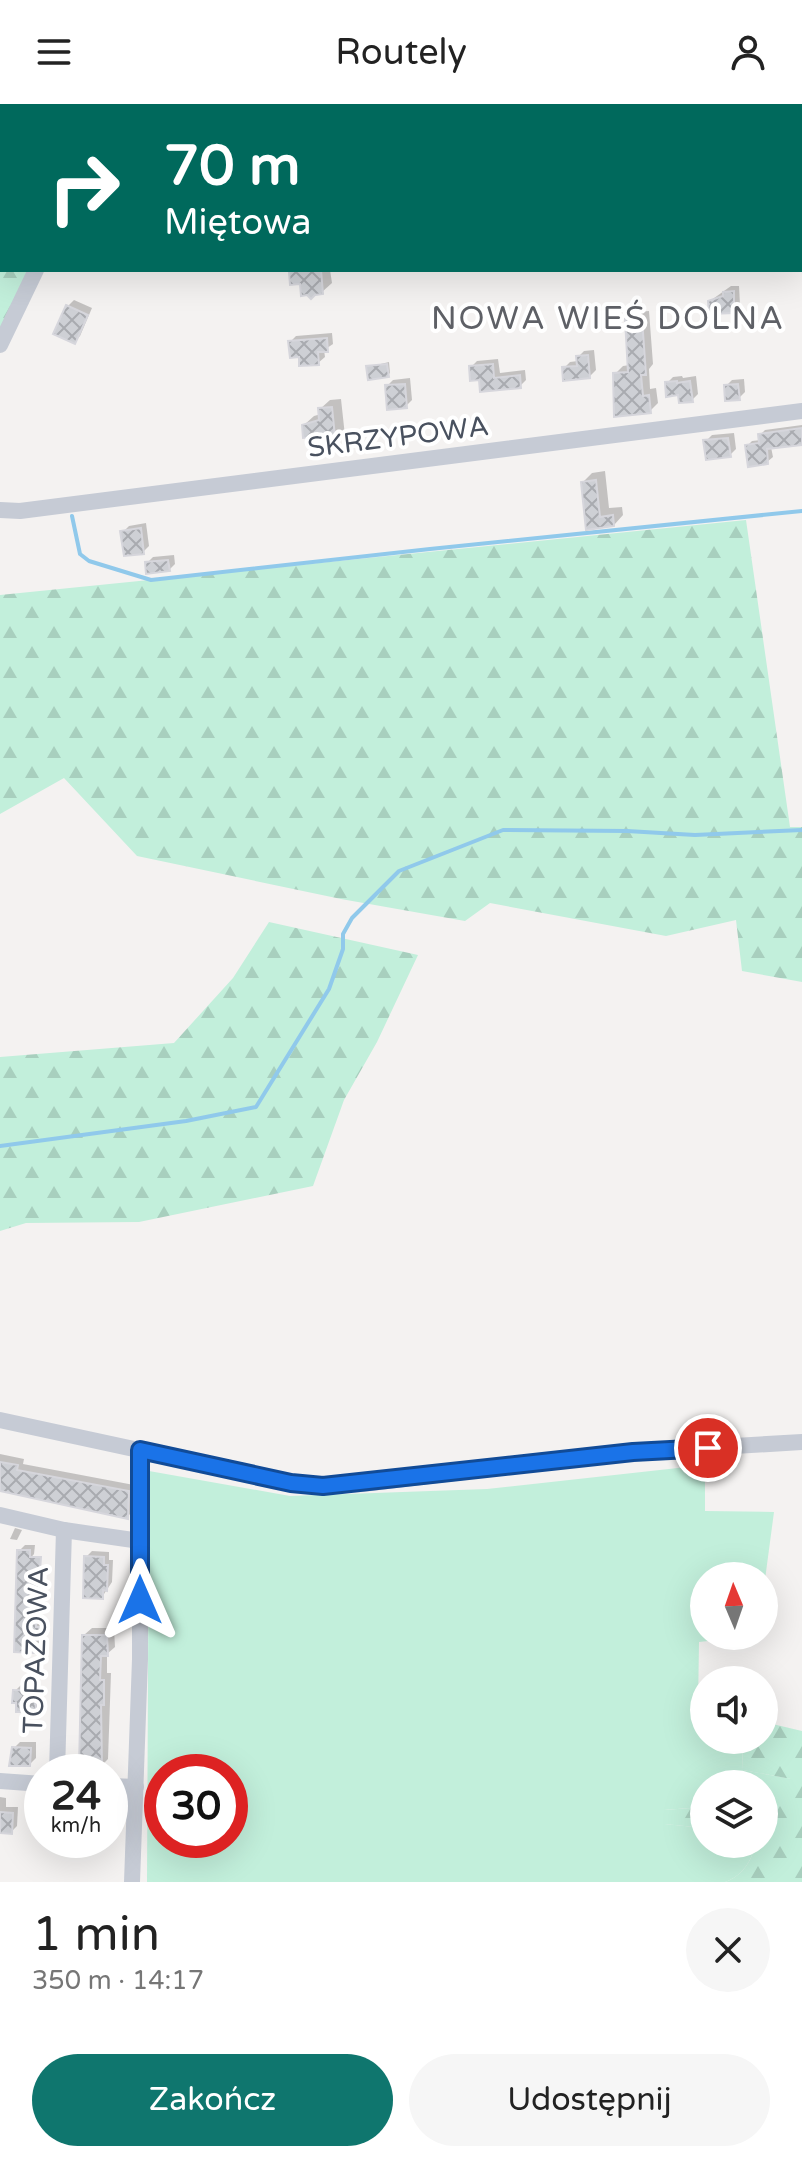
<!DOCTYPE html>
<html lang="pl">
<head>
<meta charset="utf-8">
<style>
	:root { --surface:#fff; --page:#f6f6f6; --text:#222; --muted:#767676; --accent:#0f766e }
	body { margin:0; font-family:"Varela Round",sans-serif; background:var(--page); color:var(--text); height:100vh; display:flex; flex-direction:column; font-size:30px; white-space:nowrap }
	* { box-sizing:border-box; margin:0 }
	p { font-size:26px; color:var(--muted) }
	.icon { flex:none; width:44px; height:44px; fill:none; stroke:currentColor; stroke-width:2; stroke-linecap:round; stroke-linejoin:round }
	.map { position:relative; height:1778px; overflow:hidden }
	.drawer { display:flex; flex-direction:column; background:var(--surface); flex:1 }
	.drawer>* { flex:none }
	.guide { position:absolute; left:0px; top:0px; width:802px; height:168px; box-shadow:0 8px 32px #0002; background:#00695c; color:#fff; overflow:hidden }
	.needle { width:52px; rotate:358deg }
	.fabs { position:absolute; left:690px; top:1458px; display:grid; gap:16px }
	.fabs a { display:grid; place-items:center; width:88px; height:88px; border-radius:50%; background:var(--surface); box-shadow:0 8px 32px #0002; font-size:40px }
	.speed { position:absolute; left:24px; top:1650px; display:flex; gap:16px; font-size:40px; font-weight:700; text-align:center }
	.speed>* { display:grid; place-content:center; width:104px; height:104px; border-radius:50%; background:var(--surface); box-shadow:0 8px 32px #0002; line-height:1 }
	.speed small { font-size:20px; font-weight:400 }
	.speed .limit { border:12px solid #d22; background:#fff; color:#111 }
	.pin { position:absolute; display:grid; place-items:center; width:68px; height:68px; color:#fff; margin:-34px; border:4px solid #fff; border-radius:50%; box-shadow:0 2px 8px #0007 }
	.me { position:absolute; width:88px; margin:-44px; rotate:0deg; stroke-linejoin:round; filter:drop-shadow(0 0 6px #0008) }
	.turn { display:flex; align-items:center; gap:28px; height:168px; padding:0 32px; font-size:36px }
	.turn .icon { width:104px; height:104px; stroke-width:2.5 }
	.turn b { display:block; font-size:56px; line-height:68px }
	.round { display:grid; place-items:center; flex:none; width:84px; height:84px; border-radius:42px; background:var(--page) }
	.head { display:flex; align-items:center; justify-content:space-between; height:136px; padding:0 32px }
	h1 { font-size:48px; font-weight:600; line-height:60px }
	.action { display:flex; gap:16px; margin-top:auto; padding:16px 32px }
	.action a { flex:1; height:92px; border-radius:48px; background:var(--accent); color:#fff; font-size:32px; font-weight:600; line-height:92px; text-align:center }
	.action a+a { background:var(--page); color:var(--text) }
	header { display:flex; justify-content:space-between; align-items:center; height:104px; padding:0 32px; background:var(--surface); font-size:36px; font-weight:600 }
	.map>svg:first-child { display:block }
</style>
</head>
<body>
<header><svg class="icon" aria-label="menu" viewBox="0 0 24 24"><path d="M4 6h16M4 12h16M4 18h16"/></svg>Routely<svg class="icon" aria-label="person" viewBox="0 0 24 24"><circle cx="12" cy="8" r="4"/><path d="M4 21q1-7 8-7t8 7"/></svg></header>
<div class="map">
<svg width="802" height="1778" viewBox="0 0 802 1778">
	<defs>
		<pattern id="forest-firs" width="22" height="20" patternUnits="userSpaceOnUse" patternTransform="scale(2)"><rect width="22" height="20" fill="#c2efdb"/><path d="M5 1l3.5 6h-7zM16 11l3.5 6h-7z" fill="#a8cfbe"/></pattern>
		<pattern id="building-cross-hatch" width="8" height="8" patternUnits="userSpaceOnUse" patternTransform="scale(2)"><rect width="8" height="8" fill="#ced0d5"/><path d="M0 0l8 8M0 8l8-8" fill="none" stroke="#a9abb0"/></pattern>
	</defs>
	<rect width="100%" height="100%" fill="#f4f2f1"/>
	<path fill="#c2efdb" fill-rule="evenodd" d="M705 1361V1407L774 1408 764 1483V1472H704V1532H754L699 1538 698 1603 704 1605V1636H742L743 1666 792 1675V1699L764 1700V1680H704V1703L664 1706 665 1720 704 1724V1740H755C753 1756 741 1773 725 1778H147L149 1367 290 1392 487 1385ZM162 1668H230V1736H162Z"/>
	<g fill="url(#forest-firs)">
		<path d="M0 0H93L2 2V166H28L0 226Z"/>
		<path d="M746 416 790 723H802V878L742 867 736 816 666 832 490 799 465 817 341 795 137 752 64 674 0 710V491Z"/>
		<path d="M269 818 418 851 377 938 344 996 313 1082 139 1118 26 1119 0 1127V953L174 939 233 874Z"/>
		<path d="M764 1618 802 1627V1778H725C741 1773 753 1756 755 1740H764V1700L792 1698 791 1675 743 1666 742 1636H764Z"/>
		<path d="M704 1703V1724L664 1720V1706Z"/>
	</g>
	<g fill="#0003">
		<path d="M293 166H330L332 179 322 188 302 178 291 168Z"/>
		<path d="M731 182H739L740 201 734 207 710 197Z"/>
		<path d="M74 196 92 204 80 232 74 238 68 202Z"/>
		<path d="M649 207 653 260 649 265 650 285 656 284 658 299 650 307 615 270 623 262 630 261 627 216 635 208Z"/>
		<path d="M332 229 333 240 324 246 325 253 318 259 301 251 290 238 296 232Z"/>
		<path d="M594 246 596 266 590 272 564 264 570 258 578 257V253L584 247Z"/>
		<path d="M498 255 500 269 525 266 526 276 520 282 481 274 471 263 477 257Z"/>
		<path d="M389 258 390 269 388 271 368 263Z"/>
		<path d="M682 272 683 274 696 272 698 290 692 296 667 279 673 273Z"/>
		<path d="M410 274 412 296 406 302 387 282 393 276Z"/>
		<path d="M744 275 745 288 739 294 726 282 732 276Z"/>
		<path d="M341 295 345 332 335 341 315 331 304 321 314 312 321 310 320 305 330 296Z"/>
		<path d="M802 321V339L771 343 773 353 767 358 747 342 752 337 761 336 760 331 765 326Z"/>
		<path d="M734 329 736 345 730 351 706 337 712 331Z"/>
		<path d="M605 367 609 404 622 403 623 411 614 421 588 423 583 378 592 369Z"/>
		<path d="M146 419 149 442 143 448 123 428 129 422Z"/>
		<path d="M174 451 175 460 169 466 147 459 153 453Z"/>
		<path d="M0 1350 24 1355 23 1360 134 1381 133 1407 127 1413 0 1385Z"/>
		<path d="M15 1424 22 1426 17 1436 10 1435Z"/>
		<path d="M25 1441H35L34 1450 29 1456 19 1447Z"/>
		<path d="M92 1447 109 1448V1456H113L112 1478 102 1493 86 1453Z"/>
		<path d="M24 1470 44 1474 41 1518H48V1528L40 1534V1541L34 1547Z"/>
		<path d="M92 1524H114L115 1543 107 1550V1569H111L108 1655 101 1662 84 1531Z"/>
		<path d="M21 1581H40L41 1600 35 1606 15 1587Z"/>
		<path d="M20 1638H36V1654L30 1660 14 1644Z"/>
		<path d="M0 1693 6 1694V1703H18L17 1722 11 1728 0 1727Z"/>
		<path d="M110 1703H119V1730L113 1736H110Z"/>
	</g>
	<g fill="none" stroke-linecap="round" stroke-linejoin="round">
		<g stroke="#90c9eb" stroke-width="4">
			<path d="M72 412 80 450 89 457 151 476 430 445 802 407"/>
			<path d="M0 1042 186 1017 256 1003 329 885 343 845V830L352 814 399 767 503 726 627 727 695 731 802 726"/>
		</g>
	</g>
	<g fill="url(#building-cross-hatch)" stroke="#d6d6dc" stroke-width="2">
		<path d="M296 166H321L323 190 315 191 311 195 307 191 301 192 300 180 290 181 289 168Z"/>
		<path d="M734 187V209L709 210 708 197 723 192V188Z"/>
		<path d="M66 201 88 211 75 240 53 230Z"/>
		<path d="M642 214 646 271H641L643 292 649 291 651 309 614 313 613 269 628 268 625 215Z"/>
		<path d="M327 234 328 248H318L319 261 299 262V253L290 254 288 237Z"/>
		<path d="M588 251 590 274 563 277 562 263 577 262 576 252Z"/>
		<path d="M387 260 389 273 368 276 366 262Z"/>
		<path d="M493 260 494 274 520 271 521 284 480 288 479 276 470 277 469 262Z"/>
		<path d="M677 277V279L690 277 693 298 679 299 678 291 666 293 665 278Z"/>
		<path d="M405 280 407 304 387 306 385 281Z"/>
		<path d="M738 280 740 296 725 297 724 281Z"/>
		<path d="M332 303 336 343 328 344 325 350 320 344 314 345 313 333 303 334 302 321 319 316 318 304Z"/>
		<path d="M802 324V341L767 345 768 360 748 363 745 341 759 339 758 330Z"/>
		<path d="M728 334 731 353 706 356 703 336Z"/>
		<path d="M596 376 600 413 613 411 614 422 586 426 581 378Z"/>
		<path d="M141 424 144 450 124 452 120 427Z"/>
		<path d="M168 456 170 467 146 470 145 458Z"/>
		<path d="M0 1358 18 1361 17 1366 129 1387 128 1415 0 1387Z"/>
		<path d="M17 1446H30V1453H41L36 1523H43V1536H35V1549L14 1548Z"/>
		<path d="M84 1452 104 1453V1461H108L107 1487 103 1486V1495L83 1494Z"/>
		<path d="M82 1531H107L108 1552H101L100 1576H104V1601H101L102 1664H79Z"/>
		<path d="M13 1586 35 1587 36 1608H16V1599H12Z"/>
		<path d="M12 1643 31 1644 30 1662H9Z"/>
		<path d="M0 1708 13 1709 12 1730 0 1729Z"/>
	</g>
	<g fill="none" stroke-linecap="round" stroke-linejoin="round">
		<path stroke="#7acdb2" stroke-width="2" stroke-dasharray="6 4" stroke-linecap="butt" d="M0 53H2"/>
		<g stroke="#c6cbd5" stroke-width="16">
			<path d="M98 2 99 0"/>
			<path d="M0 241 36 166"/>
			<path d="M0 406 20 407 802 307"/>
			<path d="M0 1316 291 1379 323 1382 362 1380 633 1348 802 1338"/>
			<path d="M0 1411 64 1426 140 1437"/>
			<path d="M57 1668 64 1426"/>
			<path d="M0 1677 42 1680"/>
			<path d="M110 1682 136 1683"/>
			<path d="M132 1778 140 1555V1346"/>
		</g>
	</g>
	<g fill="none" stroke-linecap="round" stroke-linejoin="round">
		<g stroke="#114b97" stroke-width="20">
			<path id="route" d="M140 1496V1346L291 1379 323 1382 633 1348 708 1344"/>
		</g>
		<use href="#route" stroke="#1a73e8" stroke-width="14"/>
	</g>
	<g text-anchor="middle" stroke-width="8" stroke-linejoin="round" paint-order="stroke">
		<g font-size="28" fill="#49515f" stroke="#fff">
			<text transform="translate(398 332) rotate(-7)" y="10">SKRZYPOWA</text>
			<text transform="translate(35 1546) rotate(-88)" y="10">TOPAZOWA</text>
		</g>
		<g font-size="32" letter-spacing="2" fill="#5e6066" stroke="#fff">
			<text x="608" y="225">NOWA WIEŚ DOLNA</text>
		</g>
	</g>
</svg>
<div class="fabs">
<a><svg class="needle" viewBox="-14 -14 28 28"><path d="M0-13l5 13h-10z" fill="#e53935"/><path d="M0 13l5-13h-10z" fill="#767676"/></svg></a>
<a><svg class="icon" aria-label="sound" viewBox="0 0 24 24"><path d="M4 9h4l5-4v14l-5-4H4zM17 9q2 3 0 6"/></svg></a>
<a><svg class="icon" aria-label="layers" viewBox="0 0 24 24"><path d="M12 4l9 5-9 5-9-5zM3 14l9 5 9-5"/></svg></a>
</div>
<div class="speed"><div>24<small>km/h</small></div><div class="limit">30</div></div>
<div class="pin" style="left:708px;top:1344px;background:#d93025"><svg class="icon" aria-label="arrive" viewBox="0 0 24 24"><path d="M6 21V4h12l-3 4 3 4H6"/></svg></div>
<svg class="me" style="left:140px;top:1496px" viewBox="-20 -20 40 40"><path d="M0-17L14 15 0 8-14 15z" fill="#1a73e8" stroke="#fff" stroke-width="4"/></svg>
<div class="guide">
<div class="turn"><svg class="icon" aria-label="right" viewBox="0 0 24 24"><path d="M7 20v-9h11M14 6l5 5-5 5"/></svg><div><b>70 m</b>Miętowa</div></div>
</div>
</div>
<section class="drawer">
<div class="head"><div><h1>1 min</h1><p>350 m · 14:17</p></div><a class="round"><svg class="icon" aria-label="close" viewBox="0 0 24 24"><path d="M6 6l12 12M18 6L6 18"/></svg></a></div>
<div class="action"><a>Zakończ</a><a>Udostępnij</a></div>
</section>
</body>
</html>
